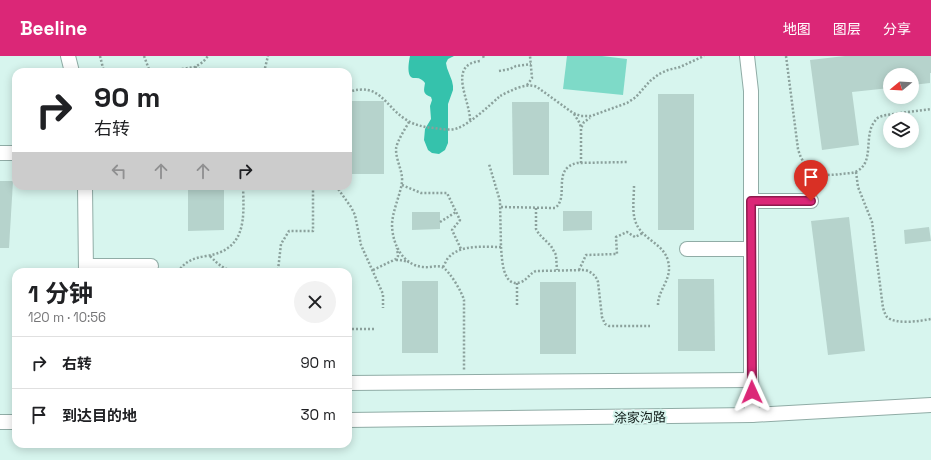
<!DOCTYPE html>
<html lang="zh">
<head>
<meta charset="utf-8">
<style>
	:root { --surface:#fff; --page:#f2f2f2; --text:#202124; --muted:#757577; --line:#e0e0e0; --accent:#db2777 }
	body { margin:0; font-family:"Space Grotesk","Noto Sans SC",sans-serif; background:var(--page); color:var(--text); height:100vh; display:flex; flex-direction:column; font-size:15px; white-space:nowrap }
	* { box-sizing:border-box; margin:0 }
	p { font-size:13px; color:var(--muted) }
	.icon { flex:none; width:22px; height:22px; fill:none; stroke:currentColor; stroke-width:2; stroke-linecap:round; stroke-linejoin:round }
	.map { position:relative; flex:1; overflow:hidden }
	.drawer { position:absolute; left:12px; top:212px; width:340px; height:180px; display:flex; flex-direction:column; background:var(--surface); border-radius:12px; box-shadow:0 2px 10px #0003 }
	.drawer>* { flex:none }
	.hud { position:absolute; left:12px; top:12px; width:340px; height:122px; border-radius:12px; box-shadow:0 2px 10px #0003; background:#fff; color:var(--text); overflow:hidden }
	.needle { width:26px; rotate:252deg }
	.tools { position:absolute; left:883px; top:12px; display:grid; gap:8px }
	.tools a { display:grid; place-items:center; width:36px; height:36px; border-radius:50%; background:var(--surface); box-shadow:0 2px 10px #0003; font-size:20px }
	.pin { position:absolute; display:grid; place-items:center; width:34px; height:34px; color:#fff; margin:-41px -17px; border-radius:50% 50% 50% 0; rotate:-45deg; box-shadow:0 0 4px #0007 }
	.pin .icon { rotate:45deg }
	.me { position:absolute; width:44px; margin:-22px; rotate:359deg; stroke-linejoin:round; filter:drop-shadow(0 0 3px #0008) }
	.turn { display:flex; align-items:center; gap:14px; height:84px; padding:0 16px; font-size:18px }
	.turn .icon { width:52px; height:52px; stroke-width:2.5 }
	.turn b { display:block; font-size:28px; line-height:34px }
	.lanes { display:flex; align-items:center; height:38px; padding:0 16px; background:#0003; justify-content:center; gap:20px; direction:ltr }
	.lanes .off { opacity:.35 }
	.round { display:grid; place-items:center; flex:none; width:42px; height:42px; border-radius:21px; background:var(--page) }
	.summary { display:flex; align-items:center; justify-content:space-between; height:68px; padding:0 16px }
	h1 { font-size:24px; font-weight:700; line-height:30px }
	ul { padding:0; list-style:none }
	li { display:flex; align-items:center; gap:12px; height:52px; padding:0 16px; border-top:1px solid var(--line) }
	li div { flex:1 }
	li b { display:block; font-size:15px }
	li em { font-style:normal }
	header { display:flex; align-items:center; gap:24px; box-sizing:border-box; height:56px; padding:0 20px; background:var(--accent); color:#fff }
	header strong { font-size:19px }
	nav { display:flex; gap:22px; margin-inline-start:auto; font-size:14px }
	.map>svg:first-child { display:block }
</style>
</head>
<body>
<header>
<strong>Beeline</strong>
<nav><a>地图</a><a>图层</a><a>分享</a></nav>
</header>
<div class="map">
<svg width="931" height="404" viewBox="0 0 931 404">
	<rect width="100%" height="100%" fill="#d7f5ee"/>
	<path fill="#7edac8" d="M567 0H602L627 3 623 39 563 33Z"/>
	<path fill="#35c2ac" d="M410 0H454L448 3 446 7 447 12 452 25 453 30V34L448 48V87L445 94 439 98 432 97 428 94 424 84 425 73 431 63 430 50 432 44 431 41C422 38 424 34 425 27 423 24 420 22 416 22 415 22 414 22 413 22 406 20 409 5 410 0Z"/>
	<g fill="#b6d3cc">
		<path d="M845 0H931V17H930V27L912 29V19H890V32L852 36 859 89 822 94 810 4Z"/>
		<rect x="658" y="38" width="36" height="136"/>
		<rect x="348" y="45" width="36" height="73"/>
		<path d="M512 46H549V119H513Z"/>
		<path d="M0 125H13L9 192H0Z"/>
		<path d="M188 130H224V174L188 175Z"/>
		<path d="M563 155H592V174L563 175Z"/>
		<path d="M412 156H440V173L412 174Z"/>
		<path d="M849 161 865 295 828 299 811 165Z"/>
		<path d="M929 171 931 185 905 188 904 174Z"/>
		<path d="M678 223H714L715 295H678Z"/>
		<rect x="402" y="225" width="36" height="72"/>
		<rect x="540" y="226" width="36" height="72"/>
	</g>
	<g fill="none" stroke-linecap="round" stroke-linejoin="round">
		<g stroke="#90aca6" stroke-width="16">
			<g id="minor">
				<path d="M68 0 72 16"/>
				<path d="M747 0 751 35V319L752 359"/>
				<path d="M1 97H16"/>
				<path d="M85 130 86 216"/>
				<path d="M751 145H811"/>
				<path d="M687 193H751"/>
				<path d="M86 210H151"/>
				<path d="M348 327 751 324"/>
				<path d="M348 364 752 359 931 349"/>
				<path d="M0 366H16"/>
			</g>
		</g>
		<g stroke="#8ba19c" stroke-width="2.5" stroke-dasharray="2 2" stroke-linecap="butt">
			<path d="M100 0 104 16"/>
			<path d="M144 0 150 16"/>
			<path d="M483 0 484 2"/>
			<path d="M786 0 798 93C801 104 806 112 817 116 825 120 833 119 841 118 846 117 852 118 857 115 875 106 863 79 875 65 877 61 882 60 886 59L931 53"/>
			<path d="M195 11 206 16"/>
			<path d="M499 15 510 13 516 10 531 8"/>
			<path d="M162 16 195 11 203 6 208 0"/>
			<path d="M264 16 268 0"/>
			<path d="M527 29 530 25 532 22 530 0"/>
			<path d="M348 36C380 26 384 49 405 63 414 69 423 71 434 72 442 73 451 75 458 72 471 67 490 49 500 40 510 35 526 26 537 31L573 57 581 60H591L627 47 636 41 650 25 659 18 668 14 680 11 704 0"/>
			<path d="M574 58 579 66 581 71"/>
			<path d="M470 64C470 44 447 9 480 5"/>
			<path d="M409 66C405 73 397 85 396 93 396 105 403 115 402 126 400 140 393 153 392 168 392 187 402 209 423 211 429 212 436 209 442 211 449 214 462 236 464 244V314"/>
			<path d="M581 107V72L584 66 590 62"/>
			<path d="M856 116 858 131 872 166 883 252C884 255 885 258 887 261 896 269 920 265 931 263"/>
			<path d="M402 129 421 137H447L460 164 452 174 461 193"/>
			<path d="M308 130 309 131 327 130"/>
			<path d="M336 130 351 151 355 159 361 189 383 238V252"/>
			<path d="M634 130C634 140 632 155 635 164 640 183 664 187 668 205 673 223 658 233 658 249"/>
			<path d="M501 151 555 152C570 141 551 113 577 107L628 106"/>
			<path d="M536 152V173L539 178 551 190 556 199 557 214"/>
			<path d="M440 166 456 156"/>
			<path d="M501 191C502 201 502 233 521 226 527 224 530 217 536 215L585 214C592 216 596 220 598 226L602 261 605 268 609 270H650"/>
			<path d="M210 200C220 210 224 214 239 216"/>
			<path d="M396 204H400L409 206"/>
			<path d="M443 211C445 208 446 204 449 201 461 188 485 191 501 191L500 145 489 108"/>
			<path d="M278 214 281 188 289 175H313V131"/>
			<path d="M373 214 396 203 398 200 397 192"/>
			<path d="M579 214 586 199 617 198 616 181 627 176 635 181 643 177"/>
			<path d="M178 216C185 205 194 202 206 200 247 194 244 162 243 130"/>
			<path d="M258 216 268 213 296 216"/>
			<path d="M517 227V250"/>
			<path d="M348 273H375"/>
		</g>
		<use href="#minor" stroke="#fff" stroke-width="14"/>
	</g>
	<g fill="none" stroke-linecap="round" stroke-linejoin="round">
		<g stroke="#8e194d" stroke-width="10">
			<path id="route" d="M752 336 751 145H811"/>
		</g>
		<use href="#route" stroke="#db2777" stroke-width="7"/>
	</g>
	<g text-anchor="middle" stroke-width="4" stroke-linejoin="round" paint-order="stroke">
		<g font-size="13" fill="#0d1815" stroke="#d7f5ee">
			<text transform="translate(640 361) rotate(-1)" y="5">涂家沟路</text>
		</g>
	</g>
</svg>
<div class="tools">
<a><svg class="needle" viewBox="-14 -14 28 28"><path d="M0-13l5 13h-10z" fill="#e53935"/><path d="M0 13l5-13h-10z" fill="#757577"/></svg></a>
<a><svg class="icon" aria-label="layers" viewBox="0 0 24 24"><path d="M12 4l9 5-9 5-9-5zM3 14l9 5 9-5"/></svg></a>
</div>
<div class="pin" style="left:811px;top:145px;background:#d93025"><svg class="icon" aria-label="arrive" viewBox="0 0 24 24"><path d="M6 21V4h12l-3 4 3 4H6"/></svg></div>
<svg class="me" style="left:752px;top:336px" viewBox="-20 -20 40 40"><path d="M0-17L14 15 0 8-14 15z" fill="#db2777" stroke="#fff" stroke-width="4"/></svg>
<div class="hud">
<div class="turn"><svg class="icon" aria-label="right" viewBox="0 0 24 24"><path d="M7 20v-9h11M14 6l5 5-5 5"/></svg><div><b>90 m</b>右转</div></div>
<div class="lanes"><svg class="icon off" aria-label="left" viewBox="0 0 24 24"><path d="M17 20v-9H6M10 6l-5 5 5 5"/></svg><svg class="icon off" aria-label="ahead" viewBox="0 0 24 24"><path d="M12 20V5M6 11l6-6 6 6"/></svg><svg class="icon off" aria-label="ahead" viewBox="0 0 24 24"><path d="M12 20V5M6 11l6-6 6 6"/></svg><svg class="icon" aria-label="right" viewBox="0 0 24 24"><path d="M7 20v-9h11M14 6l5 5-5 5"/></svg></div>
</div>
<section class="drawer">
<div class="summary"><div><h1>1 分钟</h1><p>120 m · 10:56</p></div><a class="round"><svg class="icon" aria-label="close" viewBox="0 0 24 24"><path d="M6 6l12 12M18 6L6 18"/></svg></a></div>
<ul>
<li><svg class="icon" aria-label="right" viewBox="0 0 24 24"><path d="M7 20v-9h11M14 6l5 5-5 5"/></svg><div><b>右转</b></div><em>90 m</em></li>
<li><svg class="icon" aria-label="arrive" viewBox="0 0 24 24"><path d="M6 21V4h12l-3 4 3 4H6"/></svg><div><b>到达目的地</b></div><em>30 m</em></li>
</ul>
</section>
</div>
</body>
</html>
